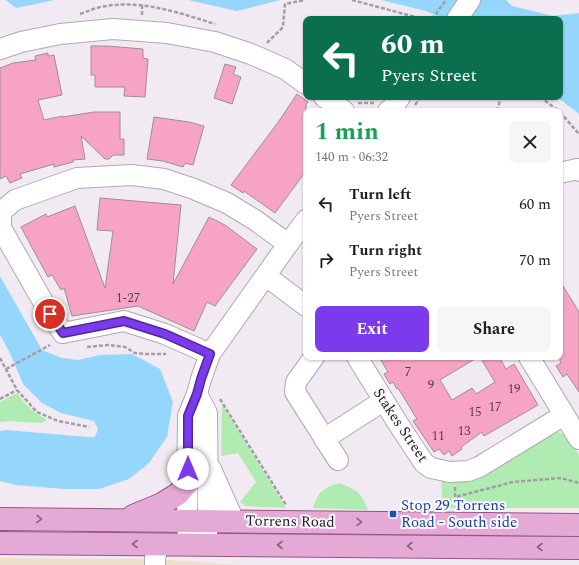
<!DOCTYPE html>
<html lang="en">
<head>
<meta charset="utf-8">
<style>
	:root { --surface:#fff; --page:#f6f6f6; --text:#202124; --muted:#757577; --accent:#7c3aed }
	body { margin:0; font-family:Spectral,serif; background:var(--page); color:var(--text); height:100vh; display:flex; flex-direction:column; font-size:15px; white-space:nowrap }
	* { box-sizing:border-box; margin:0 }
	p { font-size:13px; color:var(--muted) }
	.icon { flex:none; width:22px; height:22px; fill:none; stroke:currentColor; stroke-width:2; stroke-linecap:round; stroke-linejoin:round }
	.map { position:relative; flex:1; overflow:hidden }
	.side { position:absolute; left:303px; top:108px; width:260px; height:252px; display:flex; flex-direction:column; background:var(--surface); border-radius:8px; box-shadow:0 1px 3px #0004 }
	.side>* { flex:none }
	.top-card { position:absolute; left:303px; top:16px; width:260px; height:84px; border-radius:8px; box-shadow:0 1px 3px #0004; background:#0b6e4f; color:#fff; overflow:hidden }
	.pin { position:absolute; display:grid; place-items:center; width:34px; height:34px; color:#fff; margin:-17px; border:2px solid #fff; border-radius:50%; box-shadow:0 1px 4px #0007 }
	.me { position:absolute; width:44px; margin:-22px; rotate:0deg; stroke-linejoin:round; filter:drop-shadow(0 0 3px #0008) }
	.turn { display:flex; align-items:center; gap:14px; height:84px; padding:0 12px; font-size:18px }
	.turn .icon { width:52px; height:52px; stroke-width:2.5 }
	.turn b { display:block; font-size:28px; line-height:34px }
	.round { display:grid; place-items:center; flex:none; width:42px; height:42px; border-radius:8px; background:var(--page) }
	.summary { display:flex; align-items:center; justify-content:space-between; height:68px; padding:0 12px }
	h1 { font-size:24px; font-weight:700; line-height:30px; color:#1e9e55 }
	.primary-button { display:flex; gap:8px; margin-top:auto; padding:8px 12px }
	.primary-button a { flex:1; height:46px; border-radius:8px; background:var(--accent); color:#fff; font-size:16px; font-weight:700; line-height:46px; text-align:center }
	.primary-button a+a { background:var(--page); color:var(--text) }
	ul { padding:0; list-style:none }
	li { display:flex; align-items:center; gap:12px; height:56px; padding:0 12px }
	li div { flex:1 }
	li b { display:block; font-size:15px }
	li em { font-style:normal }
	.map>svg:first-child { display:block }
</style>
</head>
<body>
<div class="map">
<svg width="579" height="565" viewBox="0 0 579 565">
	<rect width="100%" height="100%" fill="#f1eaf3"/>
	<path fill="#ede1cd" d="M0 558 155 559 239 565H0Z"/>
	<g fill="#b0ecb2">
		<path d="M17 393C26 406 34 412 47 420L42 423 9 421 0 422V402Z"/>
		<path d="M222 404 286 508 245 506 240 502 256 482 238 453 221 456Z"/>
		<path d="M559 432 569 438 579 455V508H443L441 480 549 433Z"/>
		<path d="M340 483C356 490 362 492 368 510L313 508C318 492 324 487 340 483Z"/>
	</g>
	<g fill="#95d6fd">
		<path d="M6 0H55L16 8Z"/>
		<path d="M188 0H280L237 11Z"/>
		<path d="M381 0H506L512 6 553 16 579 13V114L557 97H560V19H444L426 11Z"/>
		<path d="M0 276 42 350 62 358 78 360 100 355 132 354 160 369 173 402 167 437 149 463 129 479 99 489H64L16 485 0 481V431L6 430 88 437H95L98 429 94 421 61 413 42 403 23 384 10 353 0 335Z"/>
	</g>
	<g fill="#f7a4c4" stroke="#9c9094">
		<path d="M91 46H107L143 49V58L148 59 145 97 124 96 125 87H95V75H91Z"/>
		<path d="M48 53V56L54 55 62 95 38 100 44 120 63 116V117L94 112H120V139H124V155H113L109 159H105L81 136 85 159 73 160V162L54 167V164L20 174 22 178 10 183 6 176 0 179V68L13 63 36 60 35 56Z"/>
		<path d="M225 64 236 67 233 74 241 77 232 104 214 98Z"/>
		<path d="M297 94 308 102 306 105V171L275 213 244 191 243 193 231 185 279 121Z"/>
		<path d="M154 117 189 122 204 126 193 165 185 163 183 167 163 161 147 159Z"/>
		<path d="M100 198 181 205 173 284 209 217 225 225 257 249 215 306 207 302 194 331 138 306 72 316 64 288 61 290 52 275 48 277 21 227 46 214 47 217 75 206 105 288 113 231 97 230Z"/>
		<path d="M560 281 579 312V392L567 374 563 377 556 366 561 363 560 361Z"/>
		<path d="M379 357H478L440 380 452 400 472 388 476 394 495 382 480 357H499L506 369 514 364 538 405 484 436 482 432 461 447 462 449 452 456 449 451 444 455 439 449 434 452 413 421 417 419 398 388 397 389 393 382 390 384 384 374 388 372Z"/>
	</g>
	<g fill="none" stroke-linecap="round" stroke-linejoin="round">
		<g stroke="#afa9b2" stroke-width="22">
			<g id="minor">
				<path d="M457 19 470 0"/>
				<path d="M0 49 21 42 60 34 113 29 167 33 215 42 251 54 285 69 306 84"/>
				<path d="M324 97 344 111"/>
				<path d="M388 111 392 108 400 97"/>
				<path d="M560 173 577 169 579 171"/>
				<path d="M266 276 306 306"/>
				<path d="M210 354 165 334 124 321 63 333 50 314 1 228V212L15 200 77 178 132 175 164 179 194 189 227 203 255 220 288 244"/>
				<path d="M314 357 296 382 295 392 338 460"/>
				<path d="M357 357 397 422 424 463 431 468 450 472 468 471 479 467 564 415"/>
				<path d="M529 357 579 439"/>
				<path d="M197 394 207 413 208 520 206 545"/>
				<path d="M324 439 383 401"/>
				<path d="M211 469 234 521"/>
				<path d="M188 545 187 510 188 416 197 394 201 379 210 354 288 244 306 220"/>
				<path d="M155 565V558L159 544"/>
			</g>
		</g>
		<g stroke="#955486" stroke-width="24">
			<g id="major">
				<path d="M133 516 162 504 178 494 188 482"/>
				<path d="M0 519 579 525"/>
				<path d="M0 543 579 548"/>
			</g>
		</g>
		<g stroke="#a39ea5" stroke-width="2.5" stroke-dasharray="4 2" stroke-linecap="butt">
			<path d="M352 0 423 19"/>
			<path d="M80 14C89 11 97 7 106 6 143 0 180 13 215 24"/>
			<path d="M142 15V5"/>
			<path d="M432 19 446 0"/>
			<path d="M267 41 268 42 283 27 285 4 305 0"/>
			<path d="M540 97 559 111"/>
			<path d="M358 103H375"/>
			<path d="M415 105 421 97"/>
			<path d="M497 111 500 100 503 97"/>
			<path d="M560 112 579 134"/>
			<path d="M87 347 108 345 125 347 135 353 146 354H166"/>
			<path d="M0 358 17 390 37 412 58 421 89 427"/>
			<path d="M6 369 50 345"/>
			<path d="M0 399 17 390"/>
			<path d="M220 399 286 505"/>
			<path d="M455 487V497L513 482 561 478 579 483"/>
		</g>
		<use href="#minor" stroke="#fff" stroke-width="20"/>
		<use href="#major" stroke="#e5a9d6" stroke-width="22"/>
	</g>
	<defs><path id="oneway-chevron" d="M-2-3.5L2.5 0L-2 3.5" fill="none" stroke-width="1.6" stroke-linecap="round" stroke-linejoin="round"/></defs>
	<g stroke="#84657e">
		<use href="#oneway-chevron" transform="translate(39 519) rotate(1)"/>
		<use href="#oneway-chevron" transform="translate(359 522) rotate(1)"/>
		<use href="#oneway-chevron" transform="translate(135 544) rotate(180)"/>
		<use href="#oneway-chevron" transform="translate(280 545) rotate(-180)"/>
		<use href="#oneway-chevron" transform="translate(410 546) rotate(-180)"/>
		<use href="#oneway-chevron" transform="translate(540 547) rotate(-180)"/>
	</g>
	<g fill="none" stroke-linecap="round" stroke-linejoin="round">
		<g stroke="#51269a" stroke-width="10">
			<path id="route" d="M50 314 63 333 124 321 165 334 210 354 201 379 197 394 188 416V469"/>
		</g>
		<use href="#route" stroke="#7c3aed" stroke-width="7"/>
	</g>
	<rect fill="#1a4fb4" stroke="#fcf8fe" stroke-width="1.5" x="389" y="510" width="8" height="8" rx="2"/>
	<g text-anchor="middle" stroke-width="4" stroke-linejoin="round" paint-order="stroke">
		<g font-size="13" fill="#58424d">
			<text x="128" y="302">1-27</text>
			<text x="408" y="376">7</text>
			<text x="431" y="389">9</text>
			<text x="514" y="393">19</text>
			<text x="495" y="411">17</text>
			<text x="475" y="416">15</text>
			<text x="464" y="435">13</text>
			<text x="438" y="440">11</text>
		</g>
		<g font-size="15" fill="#232125" stroke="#fcf8fe">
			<text transform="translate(401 425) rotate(56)" y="5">Stakes Street</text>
			<text transform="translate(290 521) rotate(1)" y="5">Torrens Road</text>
		</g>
		<g font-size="15" fill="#164399" stroke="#fcf8fe" text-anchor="start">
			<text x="401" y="510">Stop 29 Torrens<tspan x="401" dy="17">Road - South side</tspan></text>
		</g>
	</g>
</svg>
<div class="pin" style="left:50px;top:314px;background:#d93025"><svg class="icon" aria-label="arrive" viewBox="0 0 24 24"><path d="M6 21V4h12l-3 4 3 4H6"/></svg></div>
<svg class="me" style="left:188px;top:469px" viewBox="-20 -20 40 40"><circle r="19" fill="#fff"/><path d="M0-13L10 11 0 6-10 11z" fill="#7c3aed"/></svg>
<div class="top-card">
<div class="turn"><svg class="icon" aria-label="left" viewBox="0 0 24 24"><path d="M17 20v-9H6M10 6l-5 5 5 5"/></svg><div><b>60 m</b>Pyers Street</div></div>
</div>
<section class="side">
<div class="summary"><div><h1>1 min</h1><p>140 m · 06:32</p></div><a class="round"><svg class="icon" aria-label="close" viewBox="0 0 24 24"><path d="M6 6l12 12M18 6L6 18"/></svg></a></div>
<ul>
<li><svg class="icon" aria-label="left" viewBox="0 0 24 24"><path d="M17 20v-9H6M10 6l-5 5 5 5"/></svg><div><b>Turn left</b><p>Pyers Street</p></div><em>60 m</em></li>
<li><svg class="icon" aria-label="right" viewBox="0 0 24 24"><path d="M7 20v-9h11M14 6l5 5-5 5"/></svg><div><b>Turn right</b><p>Pyers Street</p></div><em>70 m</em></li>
</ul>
<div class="primary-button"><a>Exit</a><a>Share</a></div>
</section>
</div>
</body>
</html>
